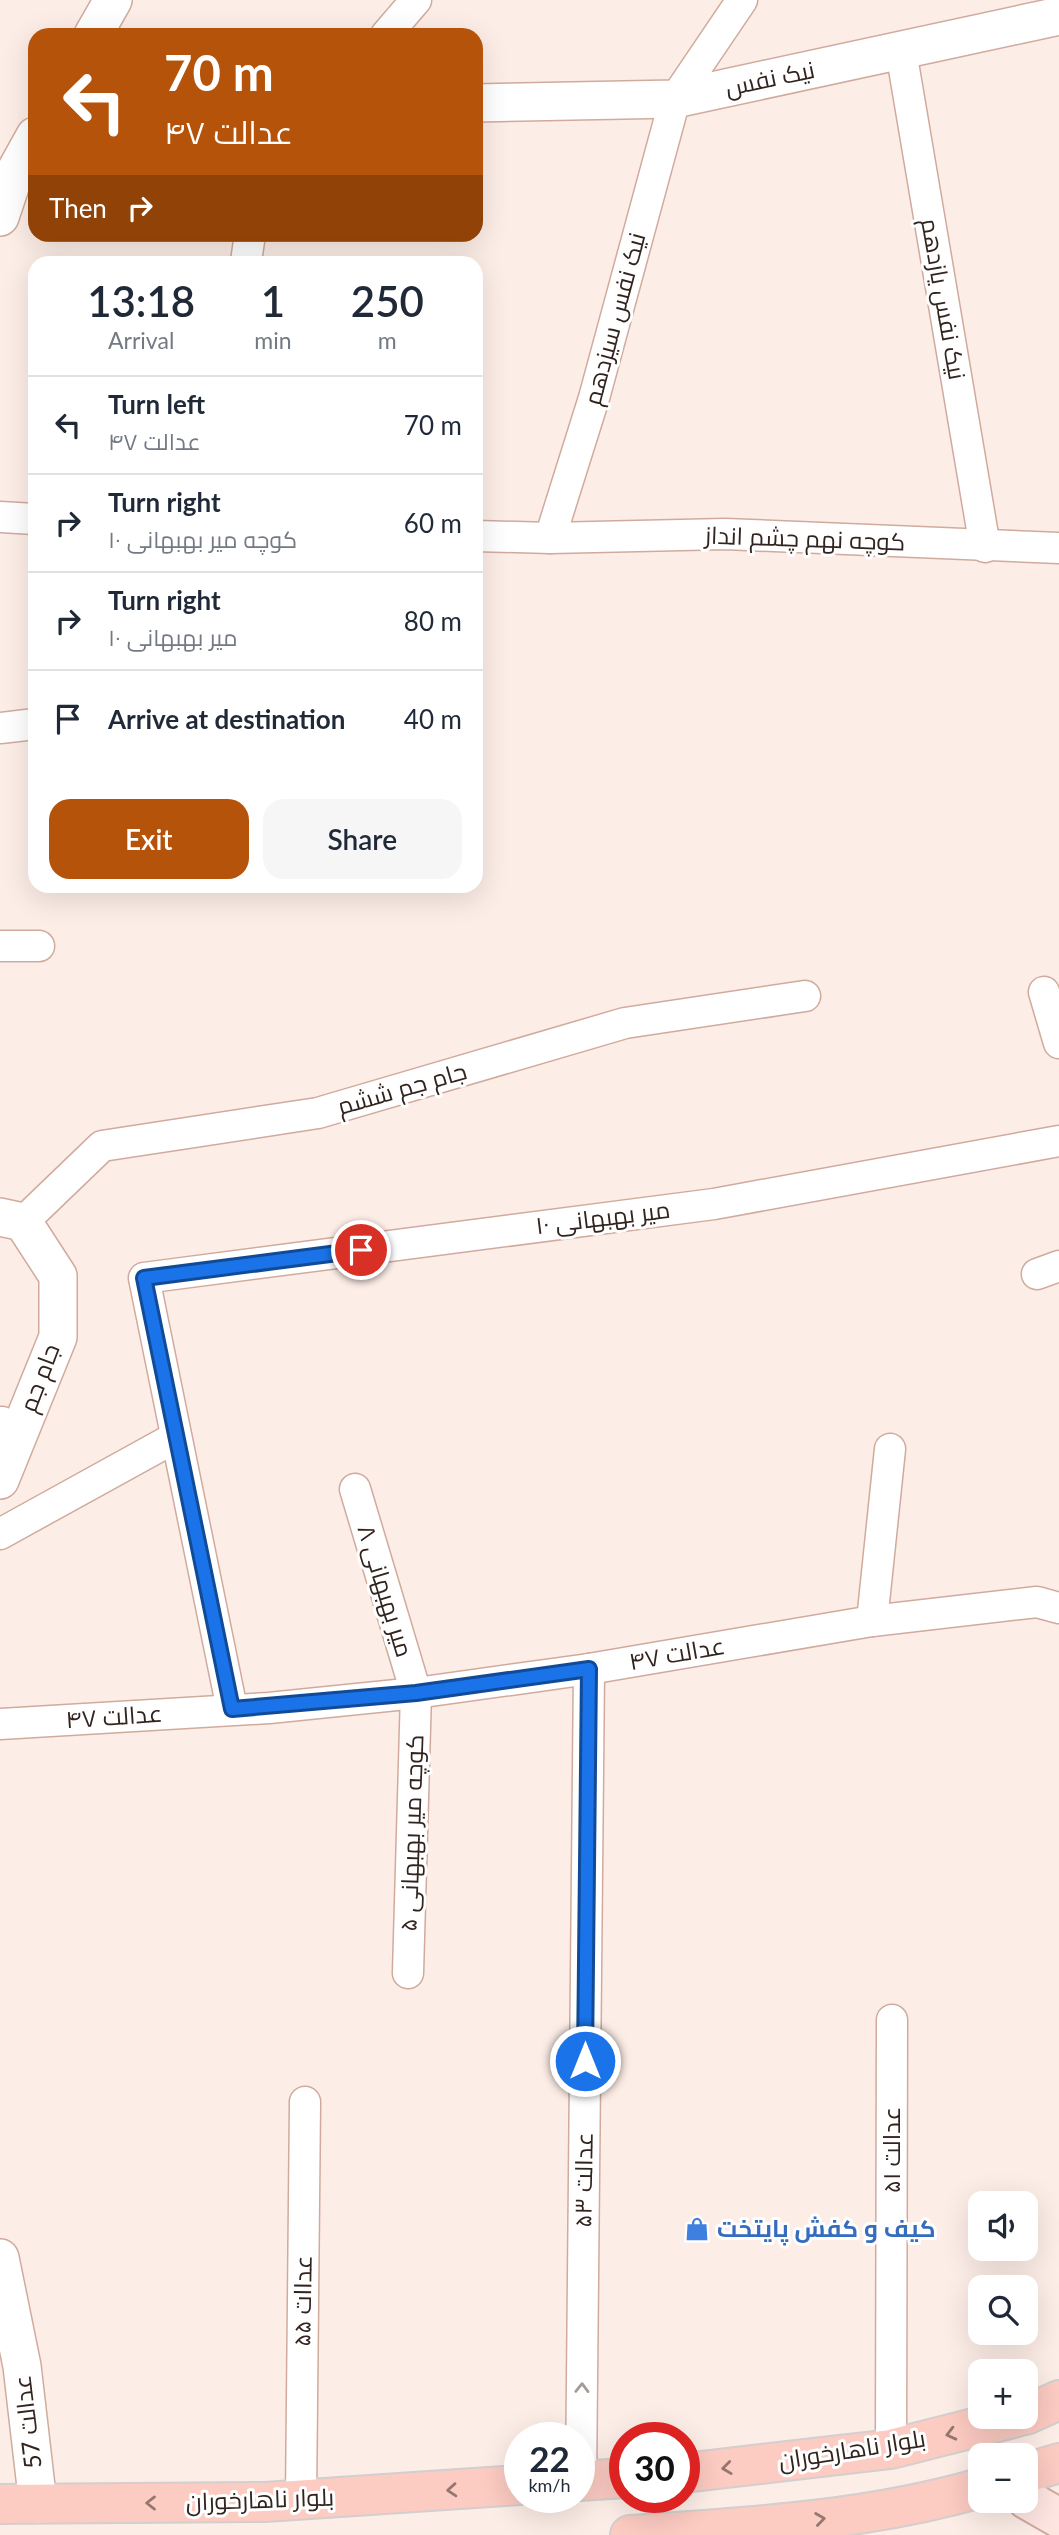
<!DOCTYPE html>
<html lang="en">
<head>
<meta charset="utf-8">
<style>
	:root { --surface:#fff; --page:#f6f6f7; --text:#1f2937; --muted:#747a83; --line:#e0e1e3; --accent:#b45309 }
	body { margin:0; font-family:Lato,Cairo,sans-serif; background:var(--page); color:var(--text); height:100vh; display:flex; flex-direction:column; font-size:26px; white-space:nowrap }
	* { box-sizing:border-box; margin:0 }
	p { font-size:23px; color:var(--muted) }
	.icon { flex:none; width:38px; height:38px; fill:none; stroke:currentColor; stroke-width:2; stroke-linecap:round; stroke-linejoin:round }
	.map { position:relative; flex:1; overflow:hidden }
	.side { position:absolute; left:28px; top:256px; width:455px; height:637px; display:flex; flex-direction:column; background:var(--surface); border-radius:21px; box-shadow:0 7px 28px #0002 }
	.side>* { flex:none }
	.banner { position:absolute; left:28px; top:28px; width:455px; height:214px; border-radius:21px; box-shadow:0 7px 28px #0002; background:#b45309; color:#fff; overflow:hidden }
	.tools { position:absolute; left:968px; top:2191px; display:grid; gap:14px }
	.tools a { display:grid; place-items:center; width:70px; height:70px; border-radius:14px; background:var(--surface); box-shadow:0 7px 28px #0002; font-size:35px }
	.speed { position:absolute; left:504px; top:2422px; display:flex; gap:14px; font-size:35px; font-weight:700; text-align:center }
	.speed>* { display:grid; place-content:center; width:91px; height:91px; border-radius:50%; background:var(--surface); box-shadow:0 7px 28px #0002; line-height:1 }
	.speed small { font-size:18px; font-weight:400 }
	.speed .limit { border:10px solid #d22; background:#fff; color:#111 }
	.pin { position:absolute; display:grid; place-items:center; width:60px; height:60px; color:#fff; margin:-30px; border:4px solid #fff; border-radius:50%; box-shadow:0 2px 7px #0007 }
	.me { position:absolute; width:77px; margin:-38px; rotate:0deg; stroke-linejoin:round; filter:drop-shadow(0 0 5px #0008) }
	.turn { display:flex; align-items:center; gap:24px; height:147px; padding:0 21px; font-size:32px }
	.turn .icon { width:91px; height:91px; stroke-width:2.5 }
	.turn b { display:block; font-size:49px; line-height:60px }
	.then { display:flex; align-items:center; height:66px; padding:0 21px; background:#0003; gap:14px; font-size:26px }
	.eta { display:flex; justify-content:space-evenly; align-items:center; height:119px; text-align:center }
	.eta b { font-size:42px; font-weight:600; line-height:49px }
	.cta { display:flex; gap:14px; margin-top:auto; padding:14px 21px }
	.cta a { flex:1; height:80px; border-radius:21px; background:var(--accent); color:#fff; font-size:28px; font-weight:600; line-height:80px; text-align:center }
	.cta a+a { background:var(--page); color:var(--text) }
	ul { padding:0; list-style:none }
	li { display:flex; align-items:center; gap:21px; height:98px; padding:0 21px; border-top:2px solid var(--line) }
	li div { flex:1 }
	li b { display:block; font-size:26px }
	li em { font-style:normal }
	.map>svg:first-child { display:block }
</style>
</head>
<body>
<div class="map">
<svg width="1059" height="2535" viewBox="0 0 1059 2535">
	<rect width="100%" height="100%" fill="#fdede7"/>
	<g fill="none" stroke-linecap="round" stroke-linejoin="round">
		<g stroke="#d0ab9d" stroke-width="33">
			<g id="minor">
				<path d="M386 35 416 0"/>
				<path d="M901 51 985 547"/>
				<path d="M246 262 250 234"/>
				<path d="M0 517 35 519"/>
				<path d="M476 536 550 538 725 534 1059 548"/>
				<path d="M550 538 594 398 675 99 742 0"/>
				<path d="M0 728 35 724"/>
				<path d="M0 946H39"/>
				<path d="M1044 992 1059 1043"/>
				<path d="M23 1222 102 1146 318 1113 625 1023 805 996"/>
				<path d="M1037 1274 1059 1266"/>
				<path d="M0 1422H2"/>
				<path d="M355 1489 416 1693 408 1973"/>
				<path d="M0 1534 176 1437"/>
				<path d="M872 1621 890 1449"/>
				<path d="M232 1709 144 1278 714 1204 1059 1141"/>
				<path d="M0 1724 269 1708 416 1693 589 1669 872 1621 1037 1602 1059 1608"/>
				<path d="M891 2449 892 2020"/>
				<path d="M581 2481 589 1669"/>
				<path d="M301 2500 305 2102"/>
			</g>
		</g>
		<g stroke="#d0ab9d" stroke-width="40">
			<g id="tertiary">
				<path d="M93 35 113 0"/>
				<path d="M476 103 675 99 1059 16"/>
				<path d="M0 217 15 172 35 136"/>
				<path d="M0 1217 23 1222 58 1276V1337L0 1480"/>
				<path d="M0 2258 22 2366 38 2504"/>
			</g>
		</g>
		<g stroke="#d0ab9d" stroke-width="42">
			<path id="secondary" d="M1026 2499 1059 2518"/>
		</g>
		<g stroke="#d2cfce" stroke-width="42">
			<g id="primary">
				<path d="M1026 2415 1059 2400"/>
				<path d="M684 2473 891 2449 1017 2417"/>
				<path d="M1026 2473 1059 2463"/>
				<path d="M579 2481 625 2478"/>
				<path d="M0 2504 265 2502 520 2485"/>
				<path d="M630 2535C748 2527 866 2521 980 2488"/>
			</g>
		</g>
		<use href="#minor" stroke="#fff" stroke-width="30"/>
		<use href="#tertiary" stroke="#fff" stroke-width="37"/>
		<use href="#secondary" stroke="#fee5e1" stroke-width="38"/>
		<use href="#primary" stroke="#fccbc2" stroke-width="38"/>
	</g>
	<defs><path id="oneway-chevron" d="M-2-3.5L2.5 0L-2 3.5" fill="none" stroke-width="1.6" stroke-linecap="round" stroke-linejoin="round" transform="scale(1.75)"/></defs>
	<use stroke="#a29c9a" href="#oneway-chevron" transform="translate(582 2388) rotate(-89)"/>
	<g stroke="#967770">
		<use href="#oneway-chevron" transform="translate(951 2434) rotate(166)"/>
		<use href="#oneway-chevron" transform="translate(727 2468) rotate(173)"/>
		<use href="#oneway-chevron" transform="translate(452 2490) rotate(176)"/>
		<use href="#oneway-chevron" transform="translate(151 2503) rotate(180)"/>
		<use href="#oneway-chevron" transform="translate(820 2519) rotate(-8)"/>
	</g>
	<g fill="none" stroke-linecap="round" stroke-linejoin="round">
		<g stroke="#114b97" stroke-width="18">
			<path id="route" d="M361 1250 144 1278 232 1709 416 1693 589 1669 585 2061"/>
		</g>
		<use href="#route" stroke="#1a73e8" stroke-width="12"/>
	</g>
	<defs>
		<g id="shop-bare" transform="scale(1.89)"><path d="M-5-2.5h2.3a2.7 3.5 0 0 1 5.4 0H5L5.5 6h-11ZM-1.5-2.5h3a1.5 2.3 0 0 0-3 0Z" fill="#3f7fe0" stroke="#fefefe" stroke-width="2.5" paint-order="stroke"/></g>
	</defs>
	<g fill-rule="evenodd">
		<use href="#shop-bare" x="697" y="2229"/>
	</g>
	<g text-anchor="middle" stroke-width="6" stroke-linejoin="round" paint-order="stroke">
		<g font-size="24" fill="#31231e" stroke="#fefefe">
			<text transform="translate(770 79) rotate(-12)" y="8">نیک نفس</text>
			<text transform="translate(943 299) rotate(80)" y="8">نیک نفس یازدهم</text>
			<text transform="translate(615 319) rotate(-75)" y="8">نیک نفس سیزدهم</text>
			<text transform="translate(805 539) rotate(2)" y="8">کوچه نهم چشم انداز</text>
			<text transform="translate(402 1089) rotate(-16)" y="8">جام جم ششم</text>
			<text transform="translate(603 1218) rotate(-7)" y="8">۱۰ میر بهبهانی</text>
			<text transform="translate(40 1378) rotate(-69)" y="8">جام جم</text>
			<text transform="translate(385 1591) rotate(73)" y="8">۸ میر بهبهانی</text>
			<text transform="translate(677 1654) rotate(-10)" y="8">عدالت ۴۷</text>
			<text transform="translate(114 1717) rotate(-4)" y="8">عدالت ۴۷</text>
			<text transform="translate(412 1833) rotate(-88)" y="8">کوچه میر بهبهانی ۵</text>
			<text transform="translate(892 2150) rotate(-90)" y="8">عدالت ۵۱</text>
			<text transform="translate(584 2180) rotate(-89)" y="8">عدالت ۵۳</text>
			<text transform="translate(303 2301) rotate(-89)" y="8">عداات ۵۵</text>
			<text transform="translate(28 2422) rotate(-97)" y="8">عدالت 57</text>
			<text transform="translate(852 2450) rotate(-9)" y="8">بلوار ناهارخوران</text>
			<text transform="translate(260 2500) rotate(-2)" y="8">بلوار ناهارخوران</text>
		</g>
		<g font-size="24" font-weight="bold" fill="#366cbe" stroke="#fefefe" text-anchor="start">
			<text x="717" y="2237">کیف و کفش پایتخت</text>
		</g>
	</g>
</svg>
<div class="tools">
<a><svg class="icon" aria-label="sound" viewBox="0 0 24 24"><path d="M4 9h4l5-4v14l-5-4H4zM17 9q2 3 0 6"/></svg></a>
<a><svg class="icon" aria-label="search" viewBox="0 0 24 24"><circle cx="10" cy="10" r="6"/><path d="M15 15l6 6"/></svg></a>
<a>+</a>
<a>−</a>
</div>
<div class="speed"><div>22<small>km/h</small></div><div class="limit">30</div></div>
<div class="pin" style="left:361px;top:1250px;background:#d93025"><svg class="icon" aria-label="arrive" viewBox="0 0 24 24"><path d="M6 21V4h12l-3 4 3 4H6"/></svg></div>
<svg class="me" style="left:585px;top:2061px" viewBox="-20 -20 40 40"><circle r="17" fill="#1a73e8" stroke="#fff" stroke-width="3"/><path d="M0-11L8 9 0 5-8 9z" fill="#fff"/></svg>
<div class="banner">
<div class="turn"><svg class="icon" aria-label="left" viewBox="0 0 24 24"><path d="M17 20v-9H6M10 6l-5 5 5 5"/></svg><div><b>70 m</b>عدالت ۴۷</div></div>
<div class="then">Then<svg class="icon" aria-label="right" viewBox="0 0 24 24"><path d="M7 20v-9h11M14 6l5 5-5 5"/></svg></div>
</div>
<section class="side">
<div class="eta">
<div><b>13:18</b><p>Arrival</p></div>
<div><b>1</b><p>min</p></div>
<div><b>250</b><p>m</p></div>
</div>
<ul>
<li><svg class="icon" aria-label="left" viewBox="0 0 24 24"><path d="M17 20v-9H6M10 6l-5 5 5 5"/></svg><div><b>Turn left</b><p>عدالت ۴۷</p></div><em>70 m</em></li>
<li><svg class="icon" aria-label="right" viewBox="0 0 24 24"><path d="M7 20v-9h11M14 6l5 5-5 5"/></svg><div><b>Turn right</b><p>کوچه میر بهبهانی ۱۰</p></div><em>60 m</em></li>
<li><svg class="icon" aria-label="right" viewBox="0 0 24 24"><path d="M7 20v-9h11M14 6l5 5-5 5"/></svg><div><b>Turn right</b><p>۱۰ میر بهبهانی</p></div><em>80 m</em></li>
<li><svg class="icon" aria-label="arrive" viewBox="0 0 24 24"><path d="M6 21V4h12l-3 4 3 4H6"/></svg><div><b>Arrive at destination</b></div><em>40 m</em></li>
</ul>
<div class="cta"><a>Exit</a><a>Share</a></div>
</section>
</div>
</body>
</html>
